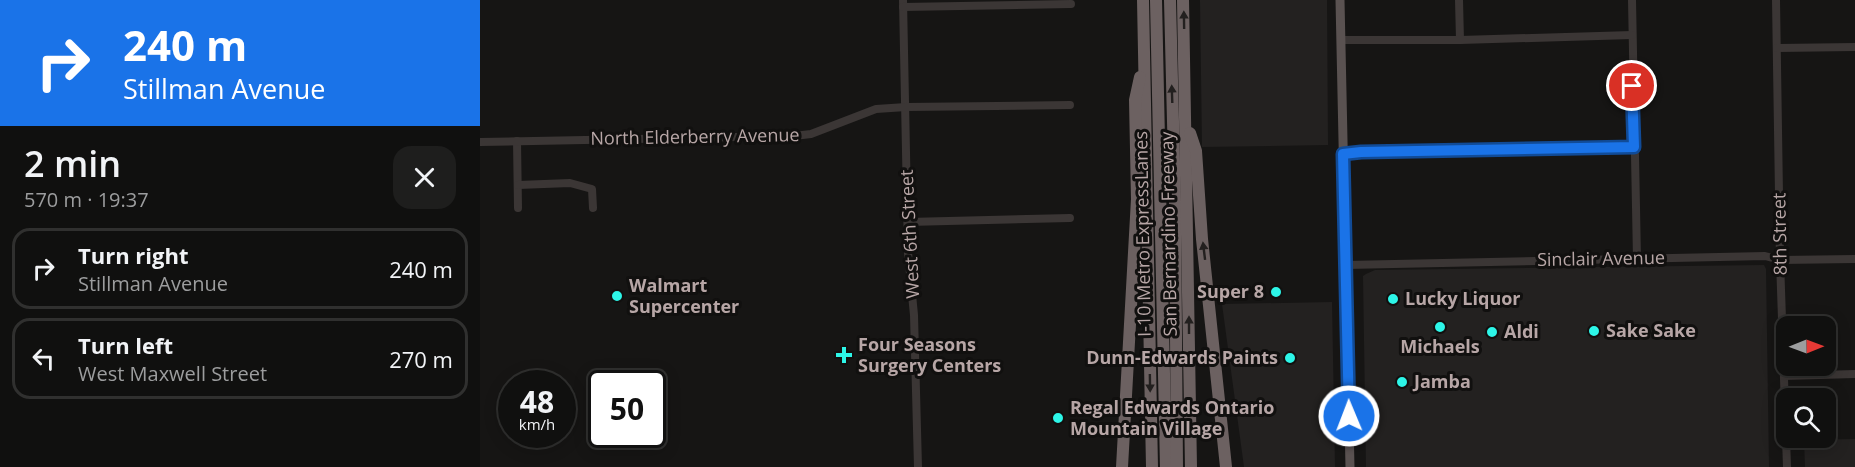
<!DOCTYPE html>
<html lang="en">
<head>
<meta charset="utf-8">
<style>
	:root { --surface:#10100f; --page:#1e1e1d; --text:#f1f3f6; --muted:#9c9d9e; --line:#30302f }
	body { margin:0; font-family:"Open Sans",sans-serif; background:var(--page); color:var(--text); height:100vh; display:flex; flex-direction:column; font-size:22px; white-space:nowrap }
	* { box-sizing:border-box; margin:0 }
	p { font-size:20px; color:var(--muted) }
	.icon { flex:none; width:33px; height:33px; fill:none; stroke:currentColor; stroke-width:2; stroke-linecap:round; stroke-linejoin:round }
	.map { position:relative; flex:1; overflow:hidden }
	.details { display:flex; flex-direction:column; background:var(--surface); width:480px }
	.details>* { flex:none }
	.banner { background:#1a73e8; color:#fff; overflow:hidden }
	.needle { width:39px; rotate:89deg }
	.fabs { position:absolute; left:1296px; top:316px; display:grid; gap:12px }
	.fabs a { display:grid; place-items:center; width:60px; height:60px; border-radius:12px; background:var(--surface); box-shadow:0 3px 15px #0003,0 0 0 2px var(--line); font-size:30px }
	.speed { position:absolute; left:18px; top:370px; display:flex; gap:12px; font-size:30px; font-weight:700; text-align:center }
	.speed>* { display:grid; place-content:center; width:78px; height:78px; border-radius:50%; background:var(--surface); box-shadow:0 3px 15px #0003,0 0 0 2px var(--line); line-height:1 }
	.speed small { font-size:15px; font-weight:400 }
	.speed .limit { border:3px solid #111; border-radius:9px; background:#fff; color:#111 }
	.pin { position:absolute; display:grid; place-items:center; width:51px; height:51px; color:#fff; margin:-26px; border:3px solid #fff; border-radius:50%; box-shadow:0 2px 6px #0007 }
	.me { position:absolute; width:66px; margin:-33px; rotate:359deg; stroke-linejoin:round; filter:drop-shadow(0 0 4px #0008) }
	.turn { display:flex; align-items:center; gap:21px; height:126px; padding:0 24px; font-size:27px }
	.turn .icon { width:78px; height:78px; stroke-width:2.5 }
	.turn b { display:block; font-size:42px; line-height:51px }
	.round { display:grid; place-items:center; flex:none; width:63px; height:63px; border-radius:18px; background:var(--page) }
	.summary { display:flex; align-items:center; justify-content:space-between; height:102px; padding:0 24px }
	h1 { font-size:36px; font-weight:600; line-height:45px }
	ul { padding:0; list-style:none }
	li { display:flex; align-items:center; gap:18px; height:81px; margin:0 12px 9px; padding:0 12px; border:3px solid var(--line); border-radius:18px }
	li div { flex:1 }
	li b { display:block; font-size:22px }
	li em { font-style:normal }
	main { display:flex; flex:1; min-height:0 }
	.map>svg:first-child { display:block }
</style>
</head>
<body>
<main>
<section class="details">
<div class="banner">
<div class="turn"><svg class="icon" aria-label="right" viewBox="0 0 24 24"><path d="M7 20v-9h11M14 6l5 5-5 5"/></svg><div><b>240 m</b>Stillman Avenue</div></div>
</div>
<div class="summary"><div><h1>2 min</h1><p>570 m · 19:37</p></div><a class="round"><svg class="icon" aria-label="close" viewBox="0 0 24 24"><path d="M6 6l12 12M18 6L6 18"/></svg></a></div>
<ul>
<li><svg class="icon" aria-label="right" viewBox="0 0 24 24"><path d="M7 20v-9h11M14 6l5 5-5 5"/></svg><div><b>Turn right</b><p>Stillman Avenue</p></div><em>240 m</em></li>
<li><svg class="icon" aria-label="left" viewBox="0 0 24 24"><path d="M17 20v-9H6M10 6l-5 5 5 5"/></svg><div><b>Turn left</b><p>West Maxwell Street</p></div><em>270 m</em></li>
</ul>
</section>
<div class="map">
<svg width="1375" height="467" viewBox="0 0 1375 467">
	<rect width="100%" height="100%" fill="#161514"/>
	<g fill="#232120">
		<path d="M720 0H847L848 145 722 147Z"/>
		<path d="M1284 265 1286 269 1289 467H886L883 276 886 274 895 270Z"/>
		<path d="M852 302 855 467H764L742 304Z"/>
		<path d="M1375 439V467H1325L1324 440Z"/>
	</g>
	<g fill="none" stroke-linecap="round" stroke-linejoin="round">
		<g stroke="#3b3635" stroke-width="8">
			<path d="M423 0 428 253 434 315 438 467"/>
			<path d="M979 0 980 40"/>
			<path d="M1152 0 1157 259"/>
			<path d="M1296 0 1300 260 1307 467"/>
			<path d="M423 7 591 4"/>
			<path d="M861 40H980L1152 35"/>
			<path d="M1297 48 1375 47"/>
			<path d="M37 141 38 208"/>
			<path d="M0 142 314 136 331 134 396 109 426 107 590 105"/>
			<path d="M863 154 881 152 1154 147"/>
			<path d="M38 185 90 183 112 189 113 208"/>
			<path d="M428 222 590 218"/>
			<path d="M866 265 1285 256 1300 260 1375 259"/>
			<path d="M1304 376 1375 374"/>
		</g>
		<path stroke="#5a5251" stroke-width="9" d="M860 0 870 467"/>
		<g stroke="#6c6161" stroke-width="12">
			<path d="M663 0 672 467"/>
			<path d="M676 0 686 467"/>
			<path d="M690 0 695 202 697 467"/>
			<path d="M703 0 711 467"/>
			<path d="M710 133 716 151 722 239 746 467"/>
			<path d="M642 467 657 199 655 100 660 77"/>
		</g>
	</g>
	<defs><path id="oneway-solid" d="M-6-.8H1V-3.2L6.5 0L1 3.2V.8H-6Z" transform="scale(1.5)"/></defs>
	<g fill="#23201f">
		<use href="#oneway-solid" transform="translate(704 20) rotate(-91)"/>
		<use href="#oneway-solid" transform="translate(692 94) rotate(-92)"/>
		<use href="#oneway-solid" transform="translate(724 251) rotate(-97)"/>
		<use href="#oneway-solid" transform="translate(709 325) rotate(-90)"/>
		<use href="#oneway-solid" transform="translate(670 383) rotate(89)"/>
	</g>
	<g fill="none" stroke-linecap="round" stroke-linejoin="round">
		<g stroke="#114b97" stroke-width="15">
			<path id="route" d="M869 416 863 154 881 152 1154 147 1152 86"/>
		</g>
		<use href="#route" stroke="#1a73e8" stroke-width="10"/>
	</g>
	<g fill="#2df6e8" stroke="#11100f" stroke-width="2">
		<circle cx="796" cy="292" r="6"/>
		<circle cx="137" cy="296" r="6"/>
		<circle cx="913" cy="299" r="6"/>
		<circle cx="960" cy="327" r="6"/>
		<circle cx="1114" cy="331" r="6"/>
		<circle cx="1012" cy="332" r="6"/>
		<path d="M361 346h6v6h6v6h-6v6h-6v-6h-6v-6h6z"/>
		<circle cx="810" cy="358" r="6"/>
		<circle cx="922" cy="382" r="6"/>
		<circle cx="578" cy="418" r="6"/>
	</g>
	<g text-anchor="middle" stroke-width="6" stroke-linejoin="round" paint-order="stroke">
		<g font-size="18" fill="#b7a6a6" stroke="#11100f">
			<text transform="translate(215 137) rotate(-1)" y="6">North Elderberry Avenue</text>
			<text transform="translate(430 234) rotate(-93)" y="6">West 6th Street</text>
			<text transform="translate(663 234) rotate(-91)" y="6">I-10 Metro ExpressLanes</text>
			<text transform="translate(689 234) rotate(-91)" y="6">San Bernardino Freeway</text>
			<text transform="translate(1300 234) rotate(-91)" y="6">8th Street</text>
			<text transform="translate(1121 259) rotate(-1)" y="6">Sinclair Avenue</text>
		</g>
		<g font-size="18" font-weight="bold" fill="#b7a6a6" stroke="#11100f" text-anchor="start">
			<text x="149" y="292">Walmart<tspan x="149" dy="21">Supercenter</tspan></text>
			<text x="784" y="298" text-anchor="end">Super 8</text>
			<text x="925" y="305">Lucky Liquor</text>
			<text x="1126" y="337">Sake Sake</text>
			<text x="1024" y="338">Aldi</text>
			<text x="378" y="351">Four Seasons<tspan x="378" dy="21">Surgery Centers</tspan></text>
			<text x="960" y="353" text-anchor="middle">Michaels</text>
			<text x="798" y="364" text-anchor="end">Dunn-Edwards Paints</text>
			<text x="934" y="388">Jamba</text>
			<text x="590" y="414">Regal Edwards Ontario<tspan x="590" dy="21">Mountain Village</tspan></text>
		</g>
	</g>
</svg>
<div class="fabs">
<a><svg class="needle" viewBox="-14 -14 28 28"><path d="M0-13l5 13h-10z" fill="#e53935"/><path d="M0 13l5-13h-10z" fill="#9c9d9e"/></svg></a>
<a><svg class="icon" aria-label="search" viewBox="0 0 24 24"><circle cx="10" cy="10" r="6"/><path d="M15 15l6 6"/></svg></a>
</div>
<div class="speed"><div>48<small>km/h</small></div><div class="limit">50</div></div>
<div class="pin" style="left:1152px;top:86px;background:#d93025"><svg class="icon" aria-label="arrive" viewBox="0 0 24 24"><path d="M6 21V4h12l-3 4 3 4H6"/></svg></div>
<svg class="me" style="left:869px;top:416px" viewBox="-20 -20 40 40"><circle r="17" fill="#1a73e8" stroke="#fff" stroke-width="3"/><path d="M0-11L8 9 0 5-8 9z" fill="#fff"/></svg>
</div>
</main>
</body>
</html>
